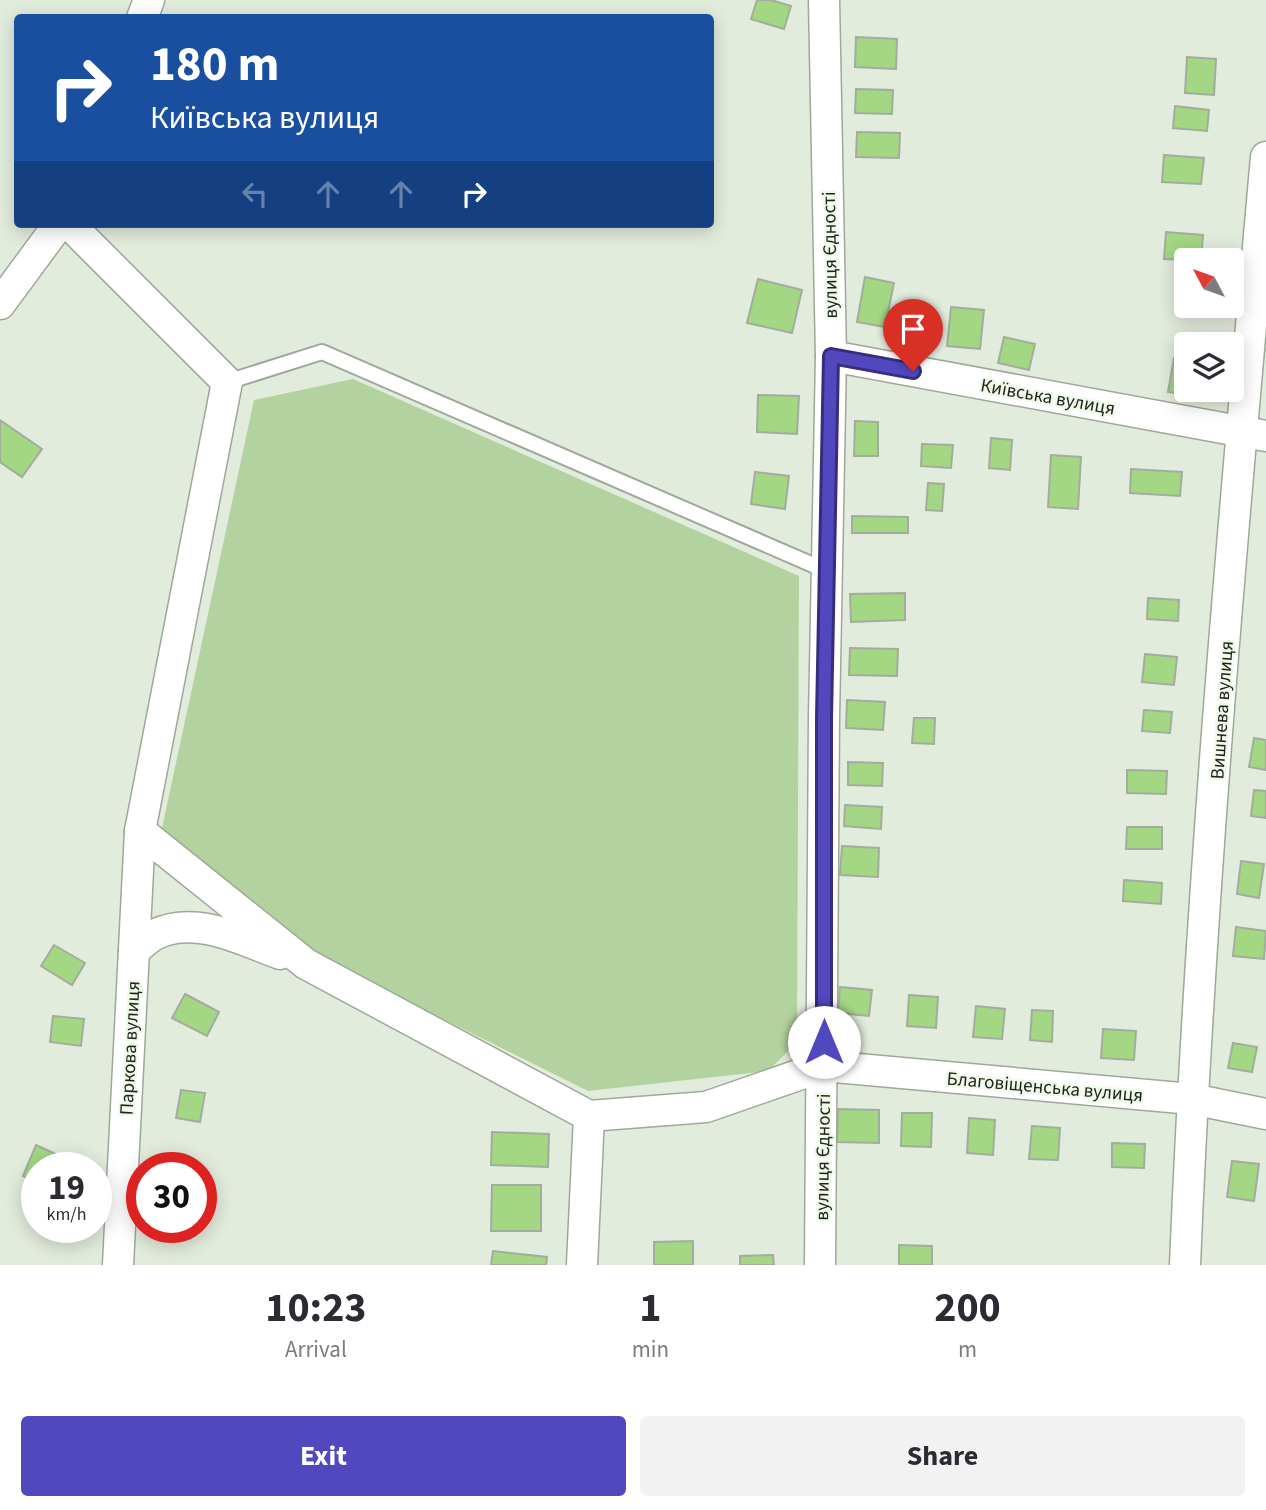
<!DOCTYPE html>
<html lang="en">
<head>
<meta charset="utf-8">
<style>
	:root { --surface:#fff; --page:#f2f2f3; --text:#2b2b33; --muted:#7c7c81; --accent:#5147bf }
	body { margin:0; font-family:"Source Sans 3",sans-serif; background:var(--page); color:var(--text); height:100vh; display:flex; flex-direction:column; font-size:26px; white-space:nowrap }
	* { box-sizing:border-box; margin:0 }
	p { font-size:23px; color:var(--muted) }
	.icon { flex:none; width:38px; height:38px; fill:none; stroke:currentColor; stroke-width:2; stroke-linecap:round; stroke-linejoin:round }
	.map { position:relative; height:1265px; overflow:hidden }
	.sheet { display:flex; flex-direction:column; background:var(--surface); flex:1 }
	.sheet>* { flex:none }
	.banner { position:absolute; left:14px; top:14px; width:700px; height:214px; border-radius:7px; box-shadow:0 4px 18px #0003; background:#1a4fa0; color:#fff; overflow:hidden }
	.needle { width:46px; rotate:311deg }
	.fabs { position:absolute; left:1174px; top:248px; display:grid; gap:14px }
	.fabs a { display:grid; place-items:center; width:70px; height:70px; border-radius:7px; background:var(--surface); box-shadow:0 4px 18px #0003; font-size:35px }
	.speed { position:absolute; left:21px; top:1152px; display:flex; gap:14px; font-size:35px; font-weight:700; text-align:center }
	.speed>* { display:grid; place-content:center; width:91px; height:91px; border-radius:50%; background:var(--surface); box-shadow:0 4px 18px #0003; line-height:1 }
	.speed small { font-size:18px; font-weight:400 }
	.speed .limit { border:10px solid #d22; background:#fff; color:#111 }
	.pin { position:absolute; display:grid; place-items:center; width:60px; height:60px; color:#fff; margin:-72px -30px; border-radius:50% 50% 50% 0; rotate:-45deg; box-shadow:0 0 7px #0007 }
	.pin .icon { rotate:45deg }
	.me { position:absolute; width:77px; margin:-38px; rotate:0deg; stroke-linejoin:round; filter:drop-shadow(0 0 5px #0008) }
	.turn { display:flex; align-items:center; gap:24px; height:147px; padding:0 21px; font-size:32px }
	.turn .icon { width:91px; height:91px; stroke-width:2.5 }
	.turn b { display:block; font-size:49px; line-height:60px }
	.lanes { display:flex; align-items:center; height:66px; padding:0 21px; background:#0003; justify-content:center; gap:35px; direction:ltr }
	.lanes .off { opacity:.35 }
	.eta { display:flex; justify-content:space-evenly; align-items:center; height:119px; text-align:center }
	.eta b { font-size:42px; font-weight:700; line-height:49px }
	.action { display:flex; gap:14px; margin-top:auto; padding:14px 21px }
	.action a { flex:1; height:80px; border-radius:7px; background:var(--accent); color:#fff; font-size:28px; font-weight:700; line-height:80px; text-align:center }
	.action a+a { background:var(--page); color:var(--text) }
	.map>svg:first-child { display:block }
</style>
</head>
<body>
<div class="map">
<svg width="1266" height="1265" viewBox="0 0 1266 1265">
	<rect width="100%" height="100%" fill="#e2ecdc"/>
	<path fill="#b2d3a0" d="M353 379 799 576 797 1042 768 1071 588 1091 300 948 162 828 254 400Z"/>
	<g fill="#a3d783" stroke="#a3ad9d" stroke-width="2">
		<path d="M757 0H771L791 6 784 29 751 19Z"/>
		<path d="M856 37 897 39 896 69 855 67Z"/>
		<path d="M1187 57 1216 59 1214 95 1185 93Z"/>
		<path d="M856 89 893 90 892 114 855 113Z"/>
		<path d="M1175 106 1209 110 1207 131 1173 128Z"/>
		<path d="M857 132 900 133 899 158 856 157Z"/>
		<path d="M1164 155 1204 158 1201 184 1162 182Z"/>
		<path d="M1166 232 1203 235 1201 261 1164 259Z"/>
		<path d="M865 277 894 283 885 327 857 322Z"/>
		<path d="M758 279 802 290 792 333 747 323Z"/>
		<path d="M951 307 984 310 980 349 947 346Z"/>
		<path d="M1004 337 1035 344 1029 370 998 363Z"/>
		<path d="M1174 358 1186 360V390H1195L1193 396 1168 392Z"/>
		<path d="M758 395 799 396 797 434 757 432Z"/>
		<path d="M0 420 42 449 22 477 0 462Z"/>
		<path d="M855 421 878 422V456H854Z"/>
		<path d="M991 438 1012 440 1010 470 989 468Z"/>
		<path d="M922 444 953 445 951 468 921 466Z"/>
		<path d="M1051 455 1081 457 1078 509 1048 507Z"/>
		<path d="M1131 469 1182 472 1180 496 1130 493Z"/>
		<path d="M755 472 789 476 785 509 751 504Z"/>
		<path d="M928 483 944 484 942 511 926 510Z"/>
		<path d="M852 516 908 517V533H852Z"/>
		<path d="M905 593V620L851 622 850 594Z"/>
		<path d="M1148 598 1179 600 1178 621 1147 619Z"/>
		<path d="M850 648 898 649 897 676 849 675Z"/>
		<path d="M1145 654 1177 657 1174 685 1142 682Z"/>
		<path d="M847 700 885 702 883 730 846 728Z"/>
		<path d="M1144 710 1172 712 1170 733 1142 731Z"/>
		<path d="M914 718H935L934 744 912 743Z"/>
		<path d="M1254 738 1266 740V770L1249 767Z"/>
		<path d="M848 762 883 763 882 786 848 785Z"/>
		<path d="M1127 770 1167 771 1166 794 1127 793Z"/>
		<path d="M1254 790 1266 791V818L1251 816Z"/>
		<path d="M845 805 882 807 881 829 844 826Z"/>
		<path d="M1127 827H1162V849H1126Z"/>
		<path d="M842 846 879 848 878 877 840 875Z"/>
		<path d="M1241 861 1264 864 1259 898 1237 894Z"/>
		<path d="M1124 880 1162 883 1161 904 1123 901Z"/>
		<path d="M1236 927 1266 931 1264 959 1233 956Z"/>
		<path d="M54 945 85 963 72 985 41 966Z"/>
		<path d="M840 987 872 990 869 1016 838 1013Z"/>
		<path d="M185 994 219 1012 207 1036 172 1018Z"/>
		<path d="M909 995 938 997 936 1028 907 1026Z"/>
		<path d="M976 1006 1005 1009 1002 1039 973 1037Z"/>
		<path d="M1032 1010 1053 1011 1052 1042 1030 1040Z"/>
		<path d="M53 1016 84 1019 81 1046 50 1042Z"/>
		<path d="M1103 1029 1136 1031 1134 1060 1101 1058Z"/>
		<path d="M1233 1043 1257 1047 1252 1072 1228 1068Z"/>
		<path d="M181 1090 205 1093 200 1122 176 1118Z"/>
		<path d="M838 1109 879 1110V1143L837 1142Z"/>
		<path d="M902 1113H932L931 1147 901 1146Z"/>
		<path d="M969 1118 995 1120 993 1155 967 1153Z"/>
		<path d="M1032 1126 1060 1128 1058 1160 1029 1159Z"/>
		<path d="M492 1132 549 1134 548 1167 491 1165Z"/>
		<path d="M1112 1143 1145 1144 1144 1168 1112 1167Z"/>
		<path d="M36 1145 71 1161 68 1167H37V1182L23 1176Z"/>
		<path d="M1232 1161 1259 1164 1254 1201 1227 1197Z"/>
		<path d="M492 1185H541V1231H491Z"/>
		<path d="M693 1241V1265H654V1242Z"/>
		<path d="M899 1245 932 1246V1265H899Z"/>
		<path d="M493 1251 547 1257 546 1265H491Z"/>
		<path d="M773 1255 774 1265H740V1256Z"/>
	</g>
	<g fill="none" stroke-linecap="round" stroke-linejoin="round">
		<g stroke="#9ea899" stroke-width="18">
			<path id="service" d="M227 382 322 352 827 571"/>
		</g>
		<g stroke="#9ea899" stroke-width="33">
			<g id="minor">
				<path d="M142 18 149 0"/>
				<path d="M69 224 227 382 140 831 118 1265"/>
				<path d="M0 304 59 224"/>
				<path d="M831 356 1266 436"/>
				<path d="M140 831 306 964 589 1116 706 1107 824 1066 1192 1099 1266 1114"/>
				<path d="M134 951C141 945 148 938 156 934 196 915 242 940 280 954"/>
				<path d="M582 1265 589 1116"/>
				<path d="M820 1265 824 718 831 356 824 0"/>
				<path d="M1185 1265C1200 895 1233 525 1266 157"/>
			</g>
		</g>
		<use href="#service" stroke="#fff" stroke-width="14"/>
		<use href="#minor" stroke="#fff" stroke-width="30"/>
	</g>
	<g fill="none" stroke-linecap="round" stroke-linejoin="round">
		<g stroke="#352e7c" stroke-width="18">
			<path id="route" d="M824 1042V718L831 356 913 371"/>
		</g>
		<use href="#route" stroke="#5147bf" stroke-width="12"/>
	</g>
	<g text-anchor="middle" stroke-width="5" stroke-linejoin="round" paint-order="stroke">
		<g font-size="19" fill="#1f221d" stroke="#effae9">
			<text transform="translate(829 255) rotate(-91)" y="7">вулиця Єдності</text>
			<text transform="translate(1048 396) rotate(10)" y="7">Київська вулиця</text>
			<text transform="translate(1221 710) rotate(-86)" y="7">Вишнева вулиця</text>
			<text transform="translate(129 1048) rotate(-87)" y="7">Паркова вулиця</text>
			<text transform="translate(1045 1086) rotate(5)" y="7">Благовіщенська вулиця</text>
			<text transform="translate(822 1157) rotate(-89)" y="7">вулиця Єдності</text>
		</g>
	</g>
</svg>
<div class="fabs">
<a><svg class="needle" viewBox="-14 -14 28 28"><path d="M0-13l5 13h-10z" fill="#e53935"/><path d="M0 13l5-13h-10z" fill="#7c7c81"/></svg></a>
<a><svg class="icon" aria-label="layers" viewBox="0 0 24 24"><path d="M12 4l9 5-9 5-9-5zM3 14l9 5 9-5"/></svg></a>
</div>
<div class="speed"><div>19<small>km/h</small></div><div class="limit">30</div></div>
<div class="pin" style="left:913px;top:371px;background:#d93025"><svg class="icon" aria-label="arrive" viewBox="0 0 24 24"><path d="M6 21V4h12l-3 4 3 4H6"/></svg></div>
<svg class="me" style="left:824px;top:1042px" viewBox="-20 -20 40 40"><circle r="19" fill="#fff"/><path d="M0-13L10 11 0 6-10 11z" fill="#5147bf"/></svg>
<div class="banner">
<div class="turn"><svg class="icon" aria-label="right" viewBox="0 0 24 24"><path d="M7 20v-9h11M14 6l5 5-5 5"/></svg><div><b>180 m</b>Київська вулиця</div></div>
<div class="lanes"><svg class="icon off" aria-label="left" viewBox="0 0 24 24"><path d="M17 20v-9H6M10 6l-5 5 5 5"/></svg><svg class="icon off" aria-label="ahead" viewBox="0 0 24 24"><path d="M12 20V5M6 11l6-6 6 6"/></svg><svg class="icon off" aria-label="ahead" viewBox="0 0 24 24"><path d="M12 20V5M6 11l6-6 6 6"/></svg><svg class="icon" aria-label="right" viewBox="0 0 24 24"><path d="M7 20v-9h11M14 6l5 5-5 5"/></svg></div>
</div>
</div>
<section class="sheet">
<div class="eta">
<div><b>10:23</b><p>Arrival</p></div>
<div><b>1</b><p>min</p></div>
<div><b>200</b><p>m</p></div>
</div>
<div class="action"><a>Exit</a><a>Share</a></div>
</section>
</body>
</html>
